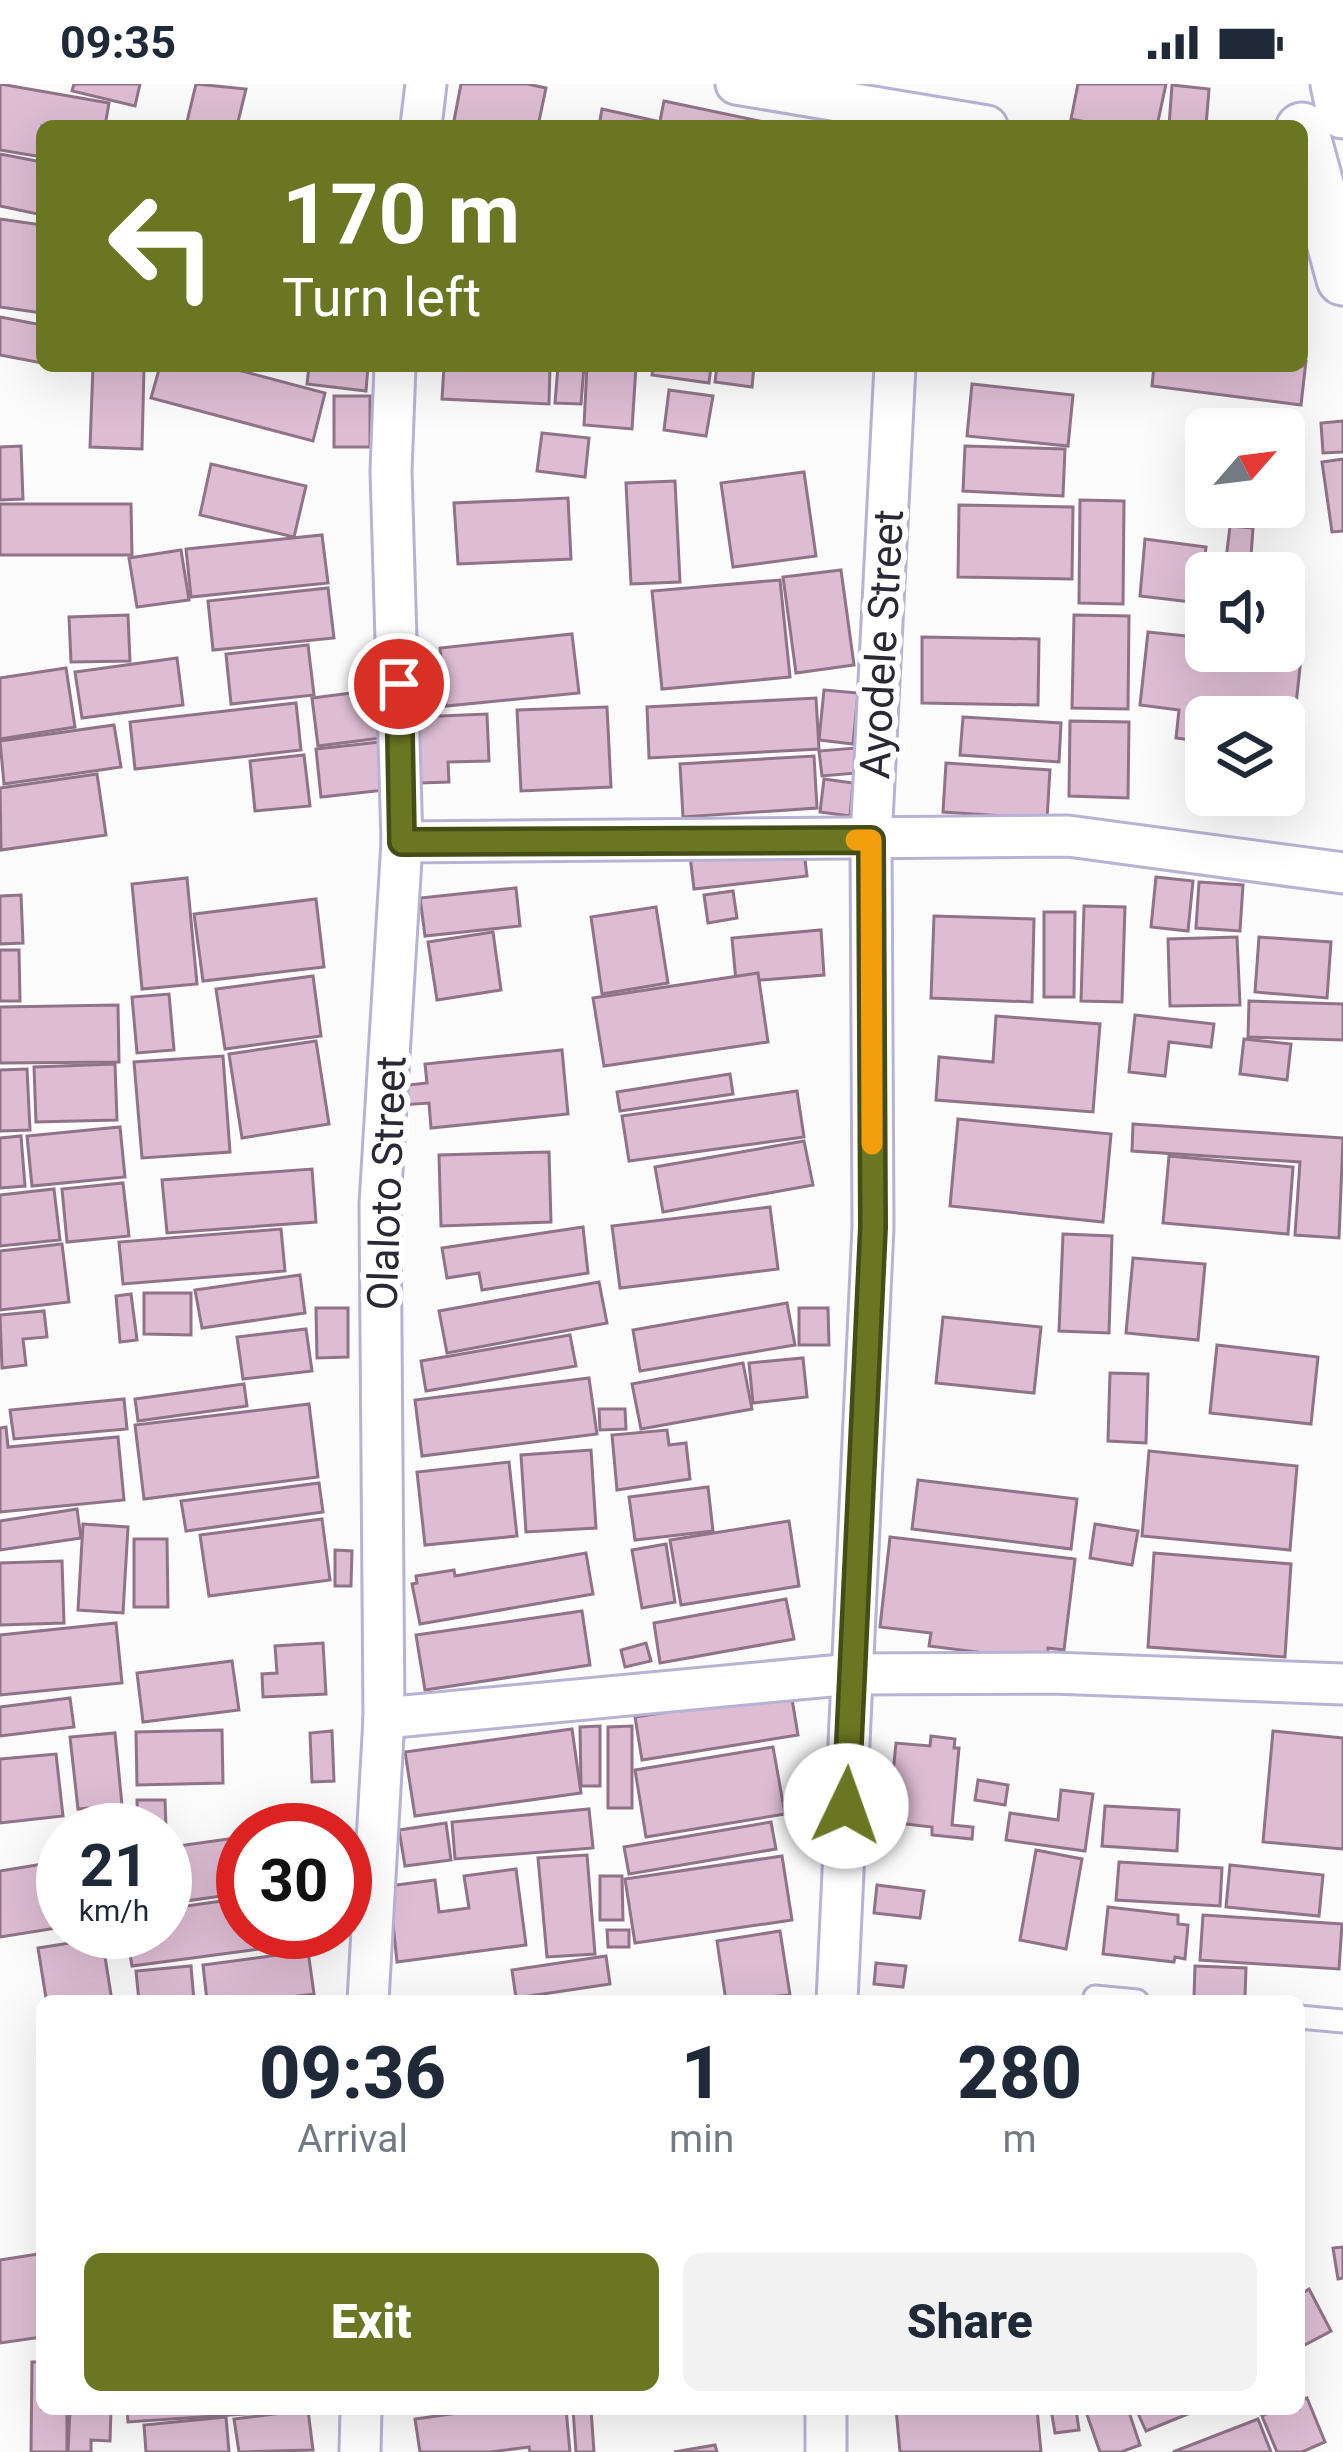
<!DOCTYPE html>
<html lang="en">
<head>
<meta charset="utf-8">
<style>
	:root { --surface:#fff; --page:#f2f2f3; --text:#1f2937; --muted:#747a83; --accent:#6a7622 }
	body { margin:0; font-family:Roboto,sans-serif; background:var(--page); color:var(--text); height:100vh; display:flex; flex-direction:column; font-size:45px; white-space:nowrap }
	* { box-sizing:border-box; margin:0 }
	p { font-size:39px; color:var(--muted) }
	.icon { flex:none; width:66px; height:66px; fill:none; stroke:currentColor; stroke-width:2; stroke-linecap:round; stroke-linejoin:round }
	.map { position:relative; flex:1; overflow:hidden }
	.details { position:absolute; left:36px; top:1911px; width:1269px; height:420px; display:flex; flex-direction:column; background:var(--surface); border-radius:18px; box-shadow:0 12px 48px #0002 }
	.details>* { flex:none }
	.top-card { position:absolute; left:36px; top:36px; width:1272px; height:252px; border-radius:18px; box-shadow:0 12px 48px #0002; background:#6a7622; color:#fff; overflow:hidden }
	.needle { width:78px; rotate:62deg }
	.controls { position:absolute; left:1185px; top:324px; display:grid; gap:24px }
	.controls a { display:grid; place-items:center; width:120px; height:120px; border-radius:18px; background:var(--surface); box-shadow:0 12px 48px #0002; font-size:60px }
	.speed { position:absolute; left:36px; top:1719px; display:flex; gap:24px; font-size:60px; font-weight:700; text-align:center }
	.speed>* { display:grid; place-content:center; width:156px; height:156px; border-radius:50%; background:var(--surface); box-shadow:0 12px 48px #0002; line-height:1 }
	.speed small { font-size:30px; font-weight:400 }
	.speed .limit { border:18px solid #d22; background:#fff; color:#111 }
	.pin { position:absolute; display:grid; place-items:center; width:102px; height:102px; color:#fff; margin:-51px; border:6px solid #fff; border-radius:50%; box-shadow:0 3px 12px #0007 }
	.me { position:absolute; width:132px; margin:-66px; rotate:3deg; stroke-linejoin:round; filter:drop-shadow(0 0 9px #0008) }
	.turn { display:flex; align-items:center; gap:42px; height:252px; padding:0 48px; font-size:54px }
	.turn .icon { width:156px; height:156px; stroke-width:2.5 }
	.turn b { display:block; font-size:84px; line-height:102px }
	.eta { display:flex; justify-content:space-evenly; align-items:center; height:204px; text-align:center }
	.eta b { font-size:72px; font-weight:800; line-height:84px }
	.button { display:flex; gap:24px; margin-top:auto; padding:24px 48px }
	.button a { flex:1; height:138px; border-radius:18px; background:var(--accent); color:#fff; font-size:48px; font-weight:800; line-height:138px; text-align:center }
	.button a+a { background:var(--page); color:var(--text) }
	.status { display:flex; justify-content:space-between; align-items:center; height:84px; padding:0 60px; background:var(--surface); direction:ltr }
	.status svg { height:33px; fill:currentColor }
	.map>svg:first-child { display:block }
</style>
</head>
<body>
<div class="status"><b>09:35</b><svg viewBox="0 0 49 12"><path d="M0 12V9h3v3zM5 12V6h3v6zM10 12V3h3v9zM15 12V0h3v12zM26 1h20v11H26zM47 4h2v5h-2z"/></svg></div>
<div class="map">
<svg width="1343" height="2368" viewBox="0 0 1343 2368">
	<rect width="100%" height="100%" fill="#fbfbfb"/>
	<g fill="#ddbcd4" stroke="#907388" stroke-width="3">
		<path d="M0 0 109 19 105 42H42V73L0 66Z"/>
		<path d="M74 0H140L135 22 72 7Z"/>
		<path d="M196 0 246 5 237 42H186Z"/>
		<path d="M461 0H527L546 4 538 42H453Z"/>
		<path d="M1078 0H1166L1157 42H1105L1071 35Z"/>
		<path d="M1172 1 1209 5 1206 42H1169Z"/>
		<path d="M664 17 783 42H659Z"/>
		<path d="M602 25 656 37 655 42H599Z"/>
		<path d="M0 70 42 78V131L0 122Z"/>
		<path d="M0 135 42 141V229L0 223Z"/>
		<path d="M0 233 42 241V279L0 271Z"/>
		<path d="M1302 276 1306 277 1301 321 1152 302 1154 282H1302Z"/>
		<path d="M93 282 144 283 142 365 90 363Z"/>
		<path d="M160 282H223L325 309 313 357 151 314Z"/>
		<path d="M309 282H368L366 307 307 300Z"/>
		<path d="M444 282H550L549 320 442 315Z"/>
		<path d="M558 282H584L581 320 555 319Z"/>
		<path d="M587 282H636L632 345 584 341Z"/>
		<path d="M653 282H711L709 299 652 291Z"/>
		<path d="M717 282H754L752 303 715 298Z"/>
		<path d="M972 300 1073 311 1068 362 967 352Z"/>
		<path d="M669 306 713 312 706 352 664 346Z"/>
		<rect x="334" y="312" width="36" height="51"/>
		<path d="M1250 335 1289 337 1286 404 1284 345H1249Z"/>
		<path d="M1343 337V368L1323 369 1321 339Z"/>
		<path d="M542 349 589 354 585 393 537 387Z"/>
		<path d="M21 362 23 415 0 416V363Z"/>
		<path d="M965 362 1065 365 1063 412 963 407Z"/>
		<path d="M1343 375V447L1332 448 1322 378Z"/>
		<path d="M211 380 306 402 294 453 200 431Z"/>
		<path d="M804 388 816 472 733 483 721 399Z"/>
		<path d="M675 397 680 498 631 500 626 399Z"/>
		<path d="M568 414 571 475 458 480 454 419Z"/>
		<path d="M1080 416 1124 417 1123 520 1079 519Z"/>
		<path d="M0 420H131L132 471H0Z"/>
		<path d="M959 421 1073 423 1072 495 958 493Z"/>
		<path d="M1230 442 1253 444 1251 472 1300 478 1299 493 1225 484Z"/>
		<path d="M322 451 328 499 191 513 186 465Z"/>
		<path d="M1145 455 1206 463 1200 519 1140 512Z"/>
		<path d="M181 466 189 516 137 523 129 474Z"/>
		<path d="M841 486 854 581 796 589 783 493Z"/>
		<path d="M780 496 790 593 662 605 652 507Z"/>
		<path d="M328 504 334 554 213 566 208 517Z"/>
		<path d="M128 531 130 577 71 578 69 533Z"/>
		<path d="M1074 531 1129 532 1128 625 1072 624Z"/>
		<path d="M1148 548 1206 554V567L1302 565 1294 639 1284 638V633H1206V658L1176 654 1179 626 1140 621Z"/>
		<path d="M572 550 579 609 446 622 440 564Z"/>
		<path d="M922 553 1039 555 1038 621 922 619Z"/>
		<path d="M308 561 314 611 231 620 226 570Z"/>
		<path d="M177 574 183 621 82 634 75 588Z"/>
		<path d="M66 584 75 643 0 655V594Z"/>
		<path d="M383 605 389 653 318 662 312 614Z"/>
		<path d="M824 606 858 609 853 660 819 656Z"/>
		<path d="M816 614 819 665 649 674 647 623Z"/>
		<path d="M296 619 301 666 135 685 130 638Z"/>
		<path d="M607 623 611 703 521 707 517 626Z"/>
		<path d="M487 630 489 677 448 678 449 698 420 699 417 633Z"/>
		<path d="M963 633 1061 639 1059 678 960 671Z"/>
		<path d="M1070 637 1129 638 1128 714 1069 712Z"/>
		<path d="M114 641 121 683 4 700 0 657Z"/>
		<path d="M380 658 385 706 321 713 316 665Z"/>
		<path d="M855 664 857 689 822 692 819 667Z"/>
		<path d="M304 671 310 722 255 727 250 677Z"/>
		<path d="M814 672 817 724 683 733 680 680Z"/>
		<path d="M946 679 1050 686 1047 735 943 728Z"/>
		<path d="M97 690 106 751 1 766 0 704Z"/>
		<path d="M824 695 853 699 850 732 820 728Z"/>
		<path d="M803 760 807 792 694 805 690 772Z"/>
		<path d="M1156 793 1193 797 1188 847 1151 843Z"/>
		<path d="M187 794 197 900 142 905 132 800Z"/>
		<path d="M1199 798 1243 801 1240 847 1196 844Z"/>
		<path d="M516 804 520 842 425 852 420 814Z"/>
		<path d="M733 807 737 834 708 839 704 811Z"/>
		<path d="M21 811 23 859 0 860V812Z"/>
		<path d="M316 815 324 883 203 897 194 830Z"/>
		<path d="M1084 822 1125 823 1122 918 1081 917Z"/>
		<path d="M656 823 668 899 602 910 591 833Z"/>
		<path d="M1044 828H1075L1074 913H1044Z"/>
		<path d="M934 832 1034 835 1032 918 931 914Z"/>
		<path d="M821 846 824 891 736 898 732 854Z"/>
		<path d="M493 848 501 906 437 916 428 858Z"/>
		<path d="M1237 853 1240 921 1170 922 1168 855Z"/>
		<path d="M1259 853 1331 858 1327 914 1255 908Z"/>
		<path d="M0 866H19L20 917H0Z"/>
		<path d="M758 889 768 958 604 982 593 914Z"/>
		<path d="M313 892 321 952 225 965 216 905Z"/>
		<path d="M169 910 174 966 137 969 132 913Z"/>
		<path d="M1249 917 1343 920V956L1248 953Z"/>
		<path d="M118 921 119 978 0 979V923Z"/>
		<path d="M1135 931 1214 940 1211 963 1169 958 1165 992 1129 988Z"/>
		<path d="M996 932 1100 940 1093 1028 936 1016 939 973 993 978Z"/>
		<path d="M1244 955 1291 960 1287 996 1240 990Z"/>
		<path d="M316 957 329 1040 242 1054 229 970Z"/>
		<path d="M562 966 568 1030 431 1044 429 1019 401 1021 399 1002 427 999 425 980Z"/>
		<path d="M223 972 230 1068 142 1074 134 978Z"/>
		<path d="M115 980 117 1036 36 1038 34 983Z"/>
		<path d="M27 985 30 1046 0 1047V986Z"/>
		<path d="M730 990 733 1010 620 1027 617 1008Z"/>
		<path d="M797 1007 804 1053 629 1077 622 1032Z"/>
		<path d="M958 1035 1111 1050 1103 1138 950 1122Z"/>
		<path d="M1133 1040 1343 1054 1339 1154 1295 1151 1300 1078 1132 1067Z"/>
		<path d="M120 1043 125 1093 32 1102 27 1052Z"/>
		<path d="M21 1052 25 1102 0 1104V1054Z"/>
		<path d="M804 1057 813 1101 663 1128 655 1083Z"/>
		<path d="M549 1068 551 1138 441 1142 439 1071Z"/>
		<path d="M1169 1072 1293 1083 1288 1150 1163 1139Z"/>
		<path d="M312 1085 316 1138 167 1149 162 1096Z"/>
		<path d="M123 1099 129 1152 67 1158 62 1105Z"/>
		<path d="M54 1105 60 1156 0 1162V1111Z"/>
		<path d="M770 1123 778 1185 620 1204 612 1142Z"/>
		<path d="M583 1143 588 1189 482 1206 479 1189 447 1194 442 1164Z"/>
		<path d="M281 1145 285 1187 123 1200 119 1158Z"/>
		<path d="M1063 1150 1112 1152 1109 1249 1059 1247Z"/>
		<path d="M62 1160 69 1218 0 1226V1167Z"/>
		<path d="M1133 1174 1205 1180 1198 1256 1126 1249Z"/>
		<path d="M300 1191 305 1229 202 1244 195 1206Z"/>
		<path d="M599 1198 607 1239 447 1269 439 1227Z"/>
		<path d="M144 1209H191V1251L144 1250Z"/>
		<path d="M131 1210 137 1256 120 1258 116 1212Z"/>
		<path d="M787 1219 795 1261 640 1287 633 1246Z"/>
		<path d="M316 1224H348V1273L317 1274Z"/>
		<path d="M799 1224H828L829 1261H799Z"/>
		<path d="M44 1227 47 1253 23 1255 26 1281 2 1284 0 1231Z"/>
		<path d="M943 1233 1041 1243 1034 1309 936 1299Z"/>
		<path d="M306 1245 312 1287 243 1295 237 1253Z"/>
		<path d="M570 1251 576 1282 426 1307 421 1277Z"/>
		<path d="M1217 1261 1318 1273 1311 1340 1210 1329Z"/>
		<path d="M803 1274 807 1313 753 1319 749 1279Z"/>
		<path d="M743 1279 752 1325 641 1345 632 1300Z"/>
		<path d="M1110 1289 1148 1290 1146 1359 1108 1357Z"/>
		<path d="M589 1294 597 1350 422 1372 415 1316Z"/>
		<path d="M244 1300 247 1322 138 1337 135 1315Z"/>
		<path d="M124 1315 127 1345 14 1355 10 1326Z"/>
		<path d="M309 1320 318 1393 144 1415 135 1341Z"/>
		<path d="M599 1325H625L626 1345 600 1346Z"/>
		<path d="M6 1343 8 1363 118 1353 124 1416 0 1428V1344Z"/>
		<path d="M667 1346 669 1361 686 1359 690 1395 617 1406 612 1351Z"/>
		<path d="M591 1366 596 1444 526 1448 521 1371Z"/>
		<path d="M1149 1367 1297 1382 1290 1466 1142 1452Z"/>
		<path d="M509 1378 517 1452 425 1461 417 1388Z"/>
		<path d="M918 1396 1077 1415 1071 1465 912 1445Z"/>
		<path d="M319 1399 323 1428 186 1447 181 1417Z"/>
		<path d="M708 1403 713 1447 635 1456 629 1413Z"/>
		<path d="M77 1425 81 1454 0 1466V1437Z"/>
		<path d="M322 1435 330 1496 209 1512 200 1451Z"/>
		<path d="M789 1437 799 1502 681 1521 670 1456Z"/>
		<path d="M83 1440 128 1443 123 1529 78 1526Z"/>
		<path d="M1095 1440 1138 1447 1132 1481 1090 1474Z"/>
		<path d="M890 1453 1075 1475 1064 1566 1048 1564 1047 1577 929 1562 931 1549 880 1543Z"/>
		<path d="M134 1455H167L168 1523H134Z"/>
		<path d="M666 1460 675 1518 642 1524 632 1466Z"/>
		<path d="M335 1466 352 1467 351 1502H335Z"/>
		<path d="M586 1469 593 1510 420 1540 412 1500 417 1499 416 1492 454 1486 455 1492Z"/>
		<path d="M1154 1469 1291 1480 1285 1573 1148 1563Z"/>
		<path d="M62 1477 64 1539 0 1541V1479Z"/>
		<path d="M786 1515 794 1555 660 1579 654 1539Z"/>
		<path d="M582 1527 590 1581 425 1606 416 1551Z"/>
		<path d="M116 1539 122 1599 0 1611V1551Z"/>
		<path d="M323 1559 326 1610 263 1613 262 1590 277 1589 275 1562Z"/>
		<path d="M646 1559 651 1577 625 1583 621 1566Z"/>
		<path d="M232 1577 239 1626 143 1638 137 1589Z"/>
		<path d="M791 1609 798 1651 642 1676 635 1633Z"/>
		<path d="M70 1614 74 1643 0 1652V1623Z"/>
		<path d="M600 1642V1702H581L580 1643Z"/>
		<path d="M632 1642V1724H608V1643Z"/>
		<path d="M572 1645 581 1709 415 1732 405 1668Z"/>
		<path d="M222 1646 223 1699 137 1701 136 1648Z"/>
		<path d="M332 1647 334 1697 312 1698 310 1649Z"/>
		<path d="M1273 1647 1343 1654V1765L1263 1758Z"/>
		<path d="M115 1649 122 1721 78 1725 70 1653Z"/>
		<path d="M931 1652 955 1655 954 1664H959L952 1741 973 1743 972 1755 932 1751V1743L888 1738 896 1659 930 1662Z"/>
		<path d="M773 1663 785 1730 646 1753 635 1686Z"/>
		<path d="M56 1670 63 1732 0 1739V1675Z"/>
		<path d="M978 1696 1008 1701 1005 1721 975 1716Z"/>
		<path d="M1061 1706 1093 1710 1085 1767 1006 1756 1010 1729 1058 1736Z"/>
		<path d="M137 1716H165L168 1800H165V1746H138Z"/>
		<path d="M1105 1722 1179 1726 1177 1767 1102 1762Z"/>
		<path d="M589 1725 593 1764 455 1775 452 1738Z"/>
		<path d="M771 1738 776 1765 629 1790 624 1763Z"/>
		<path d="M446 1739 451 1776 405 1782 399 1746Z"/>
		<path d="M243 1753V1809L186 1817 178 1762Z"/>
		<path d="M1036 1766 1082 1775 1066 1865 1020 1856Z"/>
		<path d="M587 1771 595 1870 547 1873 538 1774Z"/>
		<path d="M782 1772 792 1836 635 1859 625 1795Z"/>
		<path d="M61 1777 63 1843 0 1853V1787Z"/>
		<path d="M1119 1778 1222 1784 1220 1822 1116 1816Z"/>
		<path d="M1230 1781 1323 1791 1319 1832 1226 1823Z"/>
		<path d="M516 1785 526 1861 397 1878 389 1802 435 1796 439 1828 469 1824 464 1792Z"/>
		<path d="M600 1792H622L623 1836H600Z"/>
		<path d="M877 1801 924 1807 920 1834 874 1829Z"/>
		<path d="M243 1814V1848H310L312 1858 132 1882 126 1848H165V1825Z"/>
		<path d="M1108 1823 1178 1831V1840L1188 1841 1185 1875 1175 1873 1174 1878 1103 1870Z"/>
		<path d="M1203 1831 1342 1840 1339 1885 1200 1876Z"/>
		<path d="M607 1846H629V1863H608Z"/>
		<path d="M780 1847 790 1911 726 1917 717 1857Z"/>
		<path d="M102 1854 112 1917 46 1914 38 1864Z"/>
		<path d="M308 1867 314 1910 261 1917H207L203 1881Z"/>
		<path d="M606 1872 610 1900 516 1914 512 1886Z"/>
		<path d="M876 1879 906 1882 903 1903 874 1900Z"/>
		<path d="M191 1882 194 1917H139L136 1887Z"/>
		<path d="M1195 1882 1246 1884 1245 1914 1194 1913Z"/>
		<path d="M1343 2163V2194L1338 2195 1333 2164Z"/>
		<path d="M38 2170 42 2253 0 2259V2176Z"/>
		<path d="M1309 2205 1331 2247 1299 2264V2211Z"/>
		<path d="M32 2278H42V2325H67V2368H31Z"/>
		<path d="M1307 2314 1325 2358 1302 2368H1277L1262 2332 1278 2325H1299V2317Z"/>
		<path d="M70 2325H111L110 2357 91 2356V2368H68Z"/>
		<path d="M127 2325H274V2328L128 2338Z"/>
		<path d="M487 2325H566L570 2368H530L529 2363 490 2368H420L415 2335Z"/>
		<path d="M573 2325H591L594 2368H576Z"/>
		<path d="M896 2325H1037L1041 2368H900Z"/>
		<path d="M1051 2325H1076L1079 2346 1055 2349Z"/>
		<path d="M1085 2325H1128L1140 2361 1121 2368H1100Z"/>
		<path d="M1136 2325H1200L1146 2347Z"/>
		<path d="M308 2326 313 2366 239 2368 234 2335Z"/>
		<path d="M226 2333 229 2368H146L144 2341Z"/>
		<path d="M1258 2335 1271 2368H1173Z"/>
		<path d="M715 2361 717 2368H674Z"/>
	</g>
	<g fill="none" stroke-linecap="round" stroke-linejoin="round">
		<g stroke="#b8b2d4" stroke-width="27">
			<g id="service">
				<path d="M1095 1913 1137 1917"/>
				<path d="M1299 1933 1343 1937"/>
			</g>
		</g>
		<g stroke="#b8b2d4" stroke-width="45">
			<g id="minor">
				<path d="M736 0 987 42"/>
				<path d="M421 42 426 0"/>
				<path d="M402 758 1068 752 1343 789"/>
				<path d="M384 1634 852 1590 1053 1589 1343 1600"/>
				<path d="M368 1917 384 1634 380 1120 402 758 391 387 395 282"/>
				<path d="M837 1917 873 1143 871 756 895 282"/>
				<path d="M360 2368 361 2325"/>
				<path d="M826 2368V2325"/>
			</g>
		</g>
		<g stroke="#b8b2d4" stroke-width="57">
			<g id="tertiary">
				<path d="M1337 0 1343 28"/>
				<path d="M1302 45 1343 195"/>
			</g>
		</g>
		<use href="#service" stroke="#fff" stroke-width="21"/>
		<use href="#minor" stroke="#fff" stroke-width="39"/>
		<use href="#tertiary" stroke="#fff" stroke-width="51"/>
	</g>
	<g fill="none" stroke-linecap="round" stroke-linejoin="round">
		<g stroke="#454d16" stroke-width="30">
			<path id="route" d="M399 600 402 758 871 756 873 1143 846 1722"/>
		</g>
		<use href="#route" stroke="#6a7622" stroke-width="21"/>
		<path stroke="#f59e0b" stroke-width="21" d="M856 756H871L872 1060"/>
	</g>
	<g text-anchor="middle" stroke-width="12" stroke-linejoin="round" paint-order="stroke">
		<g font-size="42" fill="#2a2835" stroke="#fff">
			<text transform="translate(881 560) rotate(-87)" y="15">Ayodele Street</text>
			<text transform="translate(386 1099) rotate(-88)" y="15">Olaloto Street</text>
		</g>
	</g>
</svg>
<div class="controls">
<a><svg class="needle" viewBox="-14 -14 28 28"><path d="M0-13l5 13h-10z" fill="#e53935"/><path d="M0 13l5-13h-10z" fill="#747a83"/></svg></a>
<a><svg class="icon" aria-label="sound" viewBox="0 0 24 24"><path d="M4 9h4l5-4v14l-5-4H4zM17 9q2 3 0 6"/></svg></a>
<a><svg class="icon" aria-label="layers" viewBox="0 0 24 24"><path d="M12 4l9 5-9 5-9-5zM3 14l9 5 9-5"/></svg></a>
</div>
<div class="speed"><div>21<small>km/h</small></div><div class="limit">30</div></div>
<div class="pin" style="left:399px;top:600px;background:#d93025"><svg class="icon" aria-label="arrive" viewBox="0 0 24 24"><path d="M6 21V4h12l-3 4 3 4H6"/></svg></div>
<svg class="me" style="left:846px;top:1722px" viewBox="-20 -20 40 40"><circle r="19" fill="#fff"/><path d="M0-13L10 11 0 6-10 11z" fill="#6a7622"/></svg>
<div class="top-card">
<div class="turn"><svg class="icon" aria-label="left" viewBox="0 0 24 24"><path d="M17 20v-9H6M10 6l-5 5 5 5"/></svg><div><b>170 m</b>Turn left</div></div>
</div>
<section class="details">
<div class="eta">
<div><b>09:36</b><p>Arrival</p></div>
<div><b>1</b><p>min</p></div>
<div><b>280</b><p>m</p></div>
</div>
<div class="button"><a>Exit</a><a>Share</a></div>
</section>
</div>
</body>
</html>
